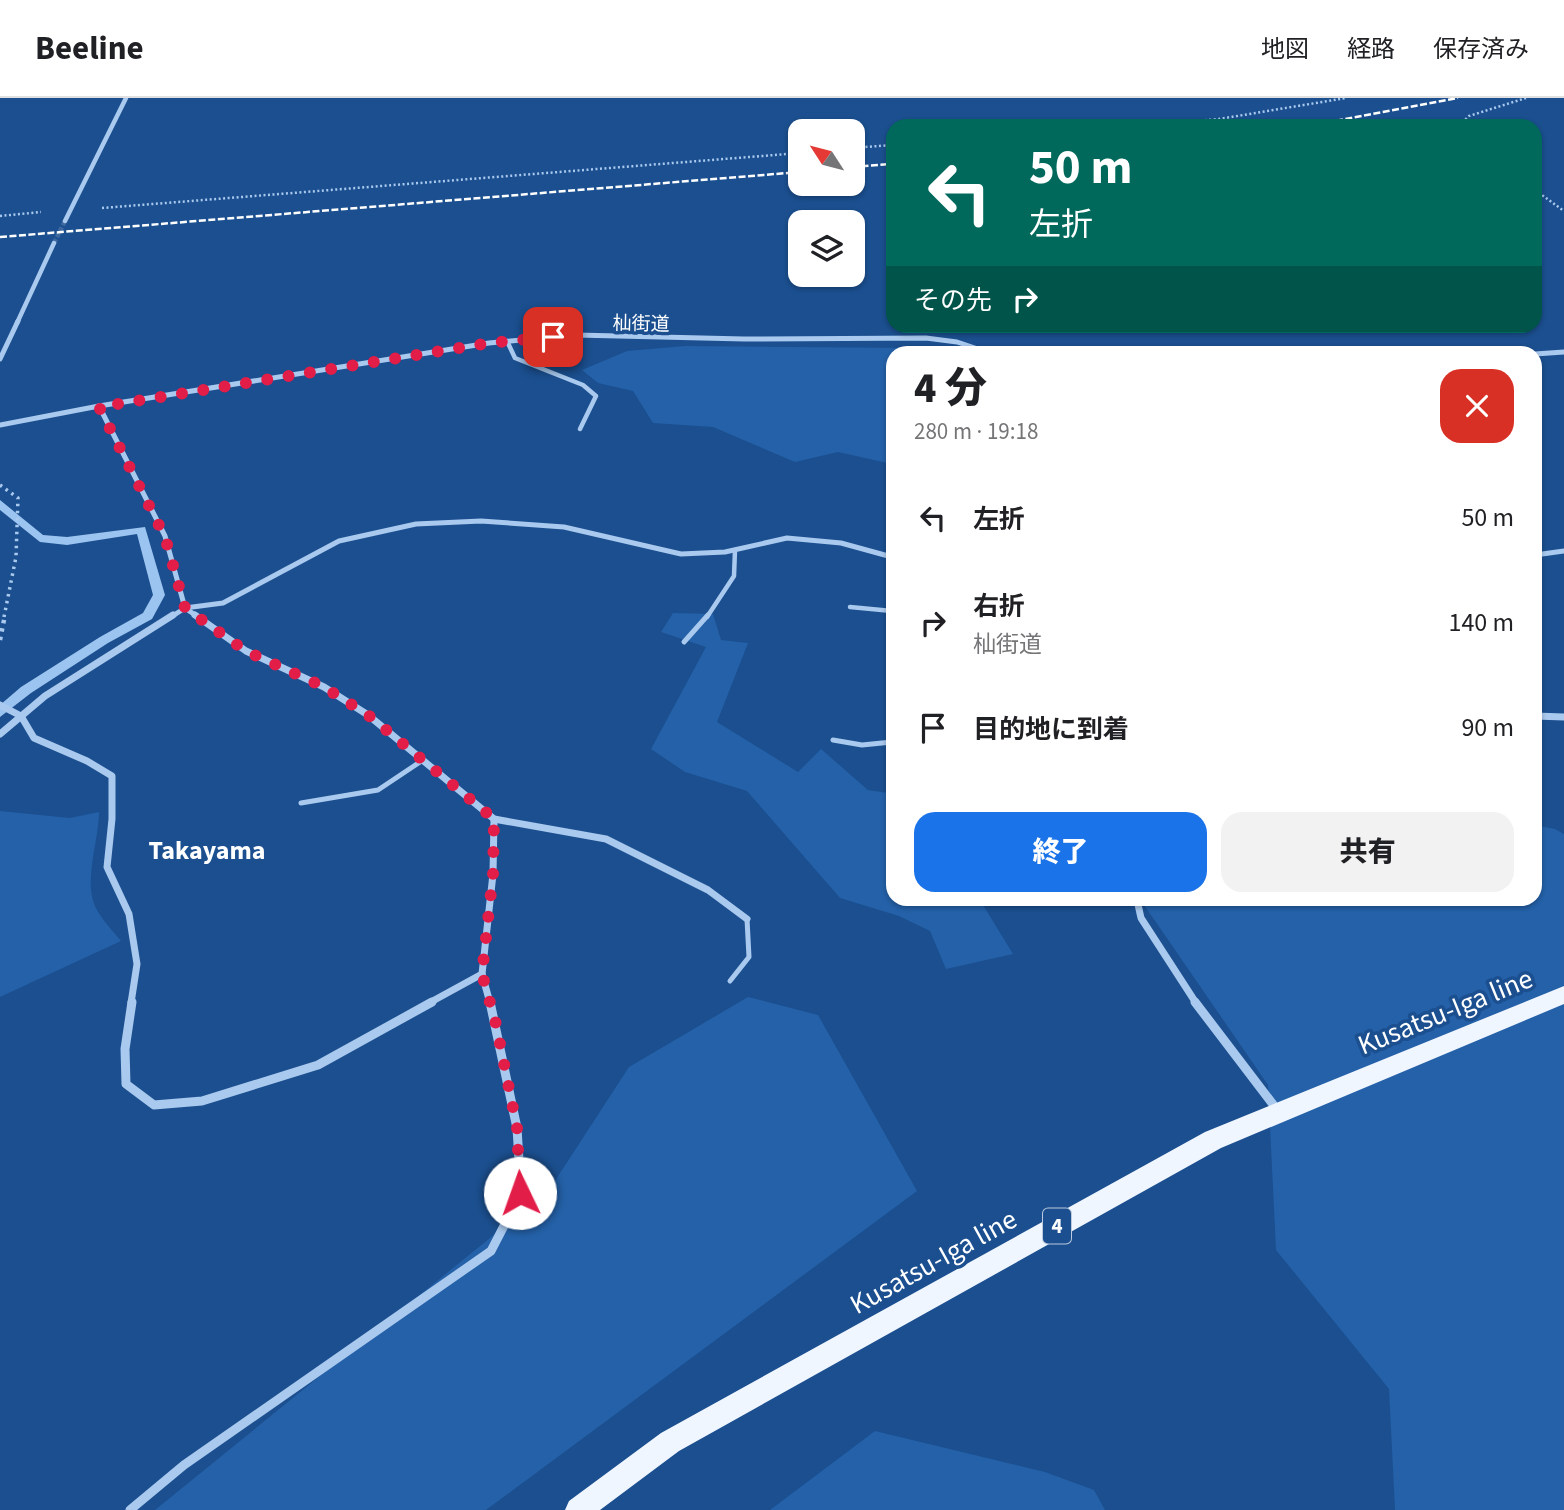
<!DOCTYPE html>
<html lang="ja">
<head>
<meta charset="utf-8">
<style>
	:root { --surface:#fff; --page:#f2f2f2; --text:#202124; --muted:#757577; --line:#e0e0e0; --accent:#1a73e8 }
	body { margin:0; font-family:"Source Sans 3","Noto Sans JP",sans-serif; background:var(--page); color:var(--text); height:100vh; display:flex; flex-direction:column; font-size:26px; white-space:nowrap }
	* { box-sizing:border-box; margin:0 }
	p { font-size:23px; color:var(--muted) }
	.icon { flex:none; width:38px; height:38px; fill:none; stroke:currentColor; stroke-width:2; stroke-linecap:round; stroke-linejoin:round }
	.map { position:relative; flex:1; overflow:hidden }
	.panel { position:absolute; left:886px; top:248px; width:656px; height:560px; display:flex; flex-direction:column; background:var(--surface); border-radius:21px; box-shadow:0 2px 5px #0004 }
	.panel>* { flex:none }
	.guide { position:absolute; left:886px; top:21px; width:656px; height:214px; border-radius:21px; box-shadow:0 2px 5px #0004; background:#00695c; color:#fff; overflow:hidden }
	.needle { width:46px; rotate:306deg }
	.buttons { position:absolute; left:788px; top:21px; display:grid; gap:14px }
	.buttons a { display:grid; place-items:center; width:77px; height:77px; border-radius:14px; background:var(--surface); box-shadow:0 2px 5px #0004; font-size:35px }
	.pin { position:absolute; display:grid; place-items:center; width:60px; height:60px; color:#fff; margin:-30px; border-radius:14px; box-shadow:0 4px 10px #0006 }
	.me { position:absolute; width:77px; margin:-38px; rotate:357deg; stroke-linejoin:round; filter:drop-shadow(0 0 5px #0008) }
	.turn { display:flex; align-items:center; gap:24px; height:147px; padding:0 28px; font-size:32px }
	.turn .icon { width:91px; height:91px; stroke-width:2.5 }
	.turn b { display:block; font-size:49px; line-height:60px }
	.then { display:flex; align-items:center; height:66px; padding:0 28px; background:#0003; gap:14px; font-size:26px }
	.round { display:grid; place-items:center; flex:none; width:74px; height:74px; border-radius:21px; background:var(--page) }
	.headline { display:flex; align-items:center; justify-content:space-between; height:119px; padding:0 28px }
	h1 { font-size:42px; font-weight:800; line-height:52px }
	.cta { display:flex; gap:14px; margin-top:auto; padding:14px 28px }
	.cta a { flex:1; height:80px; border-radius:21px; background:var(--accent); color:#fff; font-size:28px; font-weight:800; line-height:80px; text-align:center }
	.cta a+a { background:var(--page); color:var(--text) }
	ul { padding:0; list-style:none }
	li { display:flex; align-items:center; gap:21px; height:105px; padding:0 28px }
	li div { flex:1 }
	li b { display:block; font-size:26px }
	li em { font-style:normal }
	header { display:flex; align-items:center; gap:42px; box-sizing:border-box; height:98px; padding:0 35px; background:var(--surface); border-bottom:2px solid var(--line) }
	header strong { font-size:33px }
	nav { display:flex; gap:38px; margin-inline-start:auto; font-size:24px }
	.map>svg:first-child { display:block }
</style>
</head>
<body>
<header>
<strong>Beeline</strong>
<nav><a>地図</a><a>経路</a><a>保存済み</a></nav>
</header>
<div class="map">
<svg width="1564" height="1412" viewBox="0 0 1564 1412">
	<rect width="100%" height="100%" fill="#1b4f8f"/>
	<g fill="#2461a8">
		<path d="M685 248 914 250 950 253 951 255 892 256V366L838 354 795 364 713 329 653 325 633 293 598 285 582 272 627 253Z"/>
		<path d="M673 515 713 516 721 542 748 545 717 624 798 674 821 651 868 692 888 695 892 688V802H980L1013 856 946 871 930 833 899 818 840 800 747 693 685 674 651 651 706 549 661 534Z"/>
		<path d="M0 713 70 720 99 714C99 743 82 786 97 812 103 823 113 833 121 843L0 899Z"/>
		<path d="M1535 727 1555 731 1564 736V1412H1395L1389 1291 1276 1152 1268 987 1142 804 1147 802H1535Z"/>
		<path d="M748 899 818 917 917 1093 486 1412H155L549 1092 629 969Z"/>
		<path d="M875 1333 1045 1374 1094 1392 1105 1412H770Z"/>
	</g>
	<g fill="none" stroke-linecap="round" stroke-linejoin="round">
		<path fill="#9cc4f0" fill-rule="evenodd" d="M0 402 43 437 67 439 145 429 165 497 152 521 108 545 31 595 0 619V607L21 589 100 539 143 515 153 497 137 436 67 447 40 444 0 412Z"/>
		<path stroke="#3d69a0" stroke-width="4.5" stroke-dasharray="4.5 2" stroke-linecap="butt" d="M54 145 65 123"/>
		<g stroke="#a9c9ee" stroke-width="2.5" stroke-dasharray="2 2.5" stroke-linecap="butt">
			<path d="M1133 28 1219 21 1346 0"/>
			<path d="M1459 28 1469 18 1526 0"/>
			<path d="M852 50 892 47"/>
			<path d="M1535 92 1564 113"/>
			<path d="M102 110 800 55"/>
			<path d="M0 118 41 114"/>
		</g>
		<path stroke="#a9c9ee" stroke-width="3.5" stroke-dasharray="2.5 4.5" stroke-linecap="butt" d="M0 387 18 400 16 459 4 519"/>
		<path stroke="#a9c9ee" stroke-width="4.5" stroke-dasharray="3.5 5" stroke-linecap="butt" d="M0 542 5 517"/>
		<g stroke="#a9c9ee" stroke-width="4.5">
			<path d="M507 243 515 260 583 287 596 298 580 331"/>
			<path d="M850 509 892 513"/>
			<path d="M707 519 734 478 735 452"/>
		</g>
		<g stroke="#a9c9ee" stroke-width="5">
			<path d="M684 544 708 517"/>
			<path d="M833 642 862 647 892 644"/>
			<path d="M301 705 378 692 423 662"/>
			<path d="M730 883 749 859 747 821"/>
		</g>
		<g stroke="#a9c9ee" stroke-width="4.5">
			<path d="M65 123 126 0"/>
			<path d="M17 225 54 145"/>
		</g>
		<g stroke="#a9c9ee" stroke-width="5">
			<path d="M1535 256 1564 254"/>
			<path d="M0 261 18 223"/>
			<path d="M99 308 165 438 185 510 198 519"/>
			<path d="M0 327 99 308 489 245 576 237 744 241 926 240 957 244 993 256"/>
			<path d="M1535 457 1564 453"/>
			<path d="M171 519 185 510 223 505 339 443 416 426 481 423 564 429 681 456 725 454 787 440 841 445 892 459"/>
		</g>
		<g stroke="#a9c9ee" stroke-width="7">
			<path d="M195 517 246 553 324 589 368 617 494 721 606 741 708 792 747 821"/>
			<path d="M0 607 21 618 34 640 87 663 112 678V721L107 769 129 816 137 866 131 905"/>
			<path d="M1535 618 1564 619"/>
			<path d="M0 636 45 598 173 517"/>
			<path d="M1137 802 1141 820 1196 905"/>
			<path d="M429 905 482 876"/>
			<path d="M490 905 482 876 493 776 494 721"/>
		</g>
		<g stroke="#a9c9ee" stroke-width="9">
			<path d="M132 904 125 951 126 986 154 1007 202 1003 318 967 432 904"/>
			<path d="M1195 904 1278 1013"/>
			<path d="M130 1412 184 1367 491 1153 521 1095 517 1030 490 904"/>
		</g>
		<path fill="#f0f6ff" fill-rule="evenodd" d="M1564 888V906L1221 1050 679 1353 600 1412H565L569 1403 661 1335 1205 1034Z"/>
		<g stroke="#fff" stroke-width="2.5" stroke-dasharray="7 2.5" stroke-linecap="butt">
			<path d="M1308 28 1458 0"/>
			<path d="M852 69 892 66"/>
			<path d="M0 139 800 74"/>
		</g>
	</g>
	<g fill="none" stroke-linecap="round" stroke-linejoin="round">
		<path stroke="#e11d48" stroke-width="12" stroke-dasharray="0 21.6" d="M520 1095 517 1030 496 926 482 876 493 776 494 721 368 617 324 589 246 553 185 510 165 439 99 309 489 245 553 239"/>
	</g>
	<g text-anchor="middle" stroke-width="7" stroke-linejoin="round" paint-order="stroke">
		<g font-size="19" fill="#fff" stroke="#1b4f8f">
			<text transform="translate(641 225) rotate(1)" y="7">杣街道</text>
		</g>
		<rect fill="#1b4f8f" stroke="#bbcadd" stroke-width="2" x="1043" y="1110.5" width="28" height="35" rx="5"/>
		<g font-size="21" font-weight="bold" fill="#fff">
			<text x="1057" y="1135">4</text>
		</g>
		<g font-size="26" font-weight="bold" fill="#fff" stroke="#1b4f8f">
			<text x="207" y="761">Takayama</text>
		</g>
		<g font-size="28" fill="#fff" stroke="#1b4f8f">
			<text transform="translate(1445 913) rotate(-22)" y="10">Kusatsu-Iga line</text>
			<text transform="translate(933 1163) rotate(-29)" y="10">Kusatsu-Iga line</text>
		</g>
	</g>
</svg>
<div class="buttons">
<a><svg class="needle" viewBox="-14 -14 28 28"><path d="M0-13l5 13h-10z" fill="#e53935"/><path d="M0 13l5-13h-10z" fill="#757577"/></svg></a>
<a><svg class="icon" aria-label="layers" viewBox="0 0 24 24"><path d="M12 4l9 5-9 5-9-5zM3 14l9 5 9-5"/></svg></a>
</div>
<div class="pin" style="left:553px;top:239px;background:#d93025"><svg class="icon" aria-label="arrive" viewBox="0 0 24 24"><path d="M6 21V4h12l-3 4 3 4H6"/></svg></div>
<svg class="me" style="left:520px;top:1095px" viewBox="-20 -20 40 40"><circle r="19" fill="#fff"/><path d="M0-13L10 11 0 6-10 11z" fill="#e11d48"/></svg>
<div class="guide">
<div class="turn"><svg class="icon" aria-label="left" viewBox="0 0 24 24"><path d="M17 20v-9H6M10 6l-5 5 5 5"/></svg><div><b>50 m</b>左折</div></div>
<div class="then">その先<svg class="icon" aria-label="right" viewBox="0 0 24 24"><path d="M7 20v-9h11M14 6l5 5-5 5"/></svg></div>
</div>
<section class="panel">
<div class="headline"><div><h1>4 分</h1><p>280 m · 19:18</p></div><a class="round" style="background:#d93025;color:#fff"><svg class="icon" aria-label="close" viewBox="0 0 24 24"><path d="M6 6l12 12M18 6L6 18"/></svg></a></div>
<ul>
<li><svg class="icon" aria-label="left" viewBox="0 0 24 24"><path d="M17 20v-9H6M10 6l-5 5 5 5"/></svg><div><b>左折</b></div><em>50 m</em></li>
<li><svg class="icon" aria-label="right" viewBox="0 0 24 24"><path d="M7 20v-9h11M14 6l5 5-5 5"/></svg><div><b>右折</b><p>杣街道</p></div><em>140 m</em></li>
<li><svg class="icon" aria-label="arrive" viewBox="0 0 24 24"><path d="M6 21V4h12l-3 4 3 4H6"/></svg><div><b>目的地に到着</b></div><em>90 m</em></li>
</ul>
<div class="cta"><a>終了</a><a>共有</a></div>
</section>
</div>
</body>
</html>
